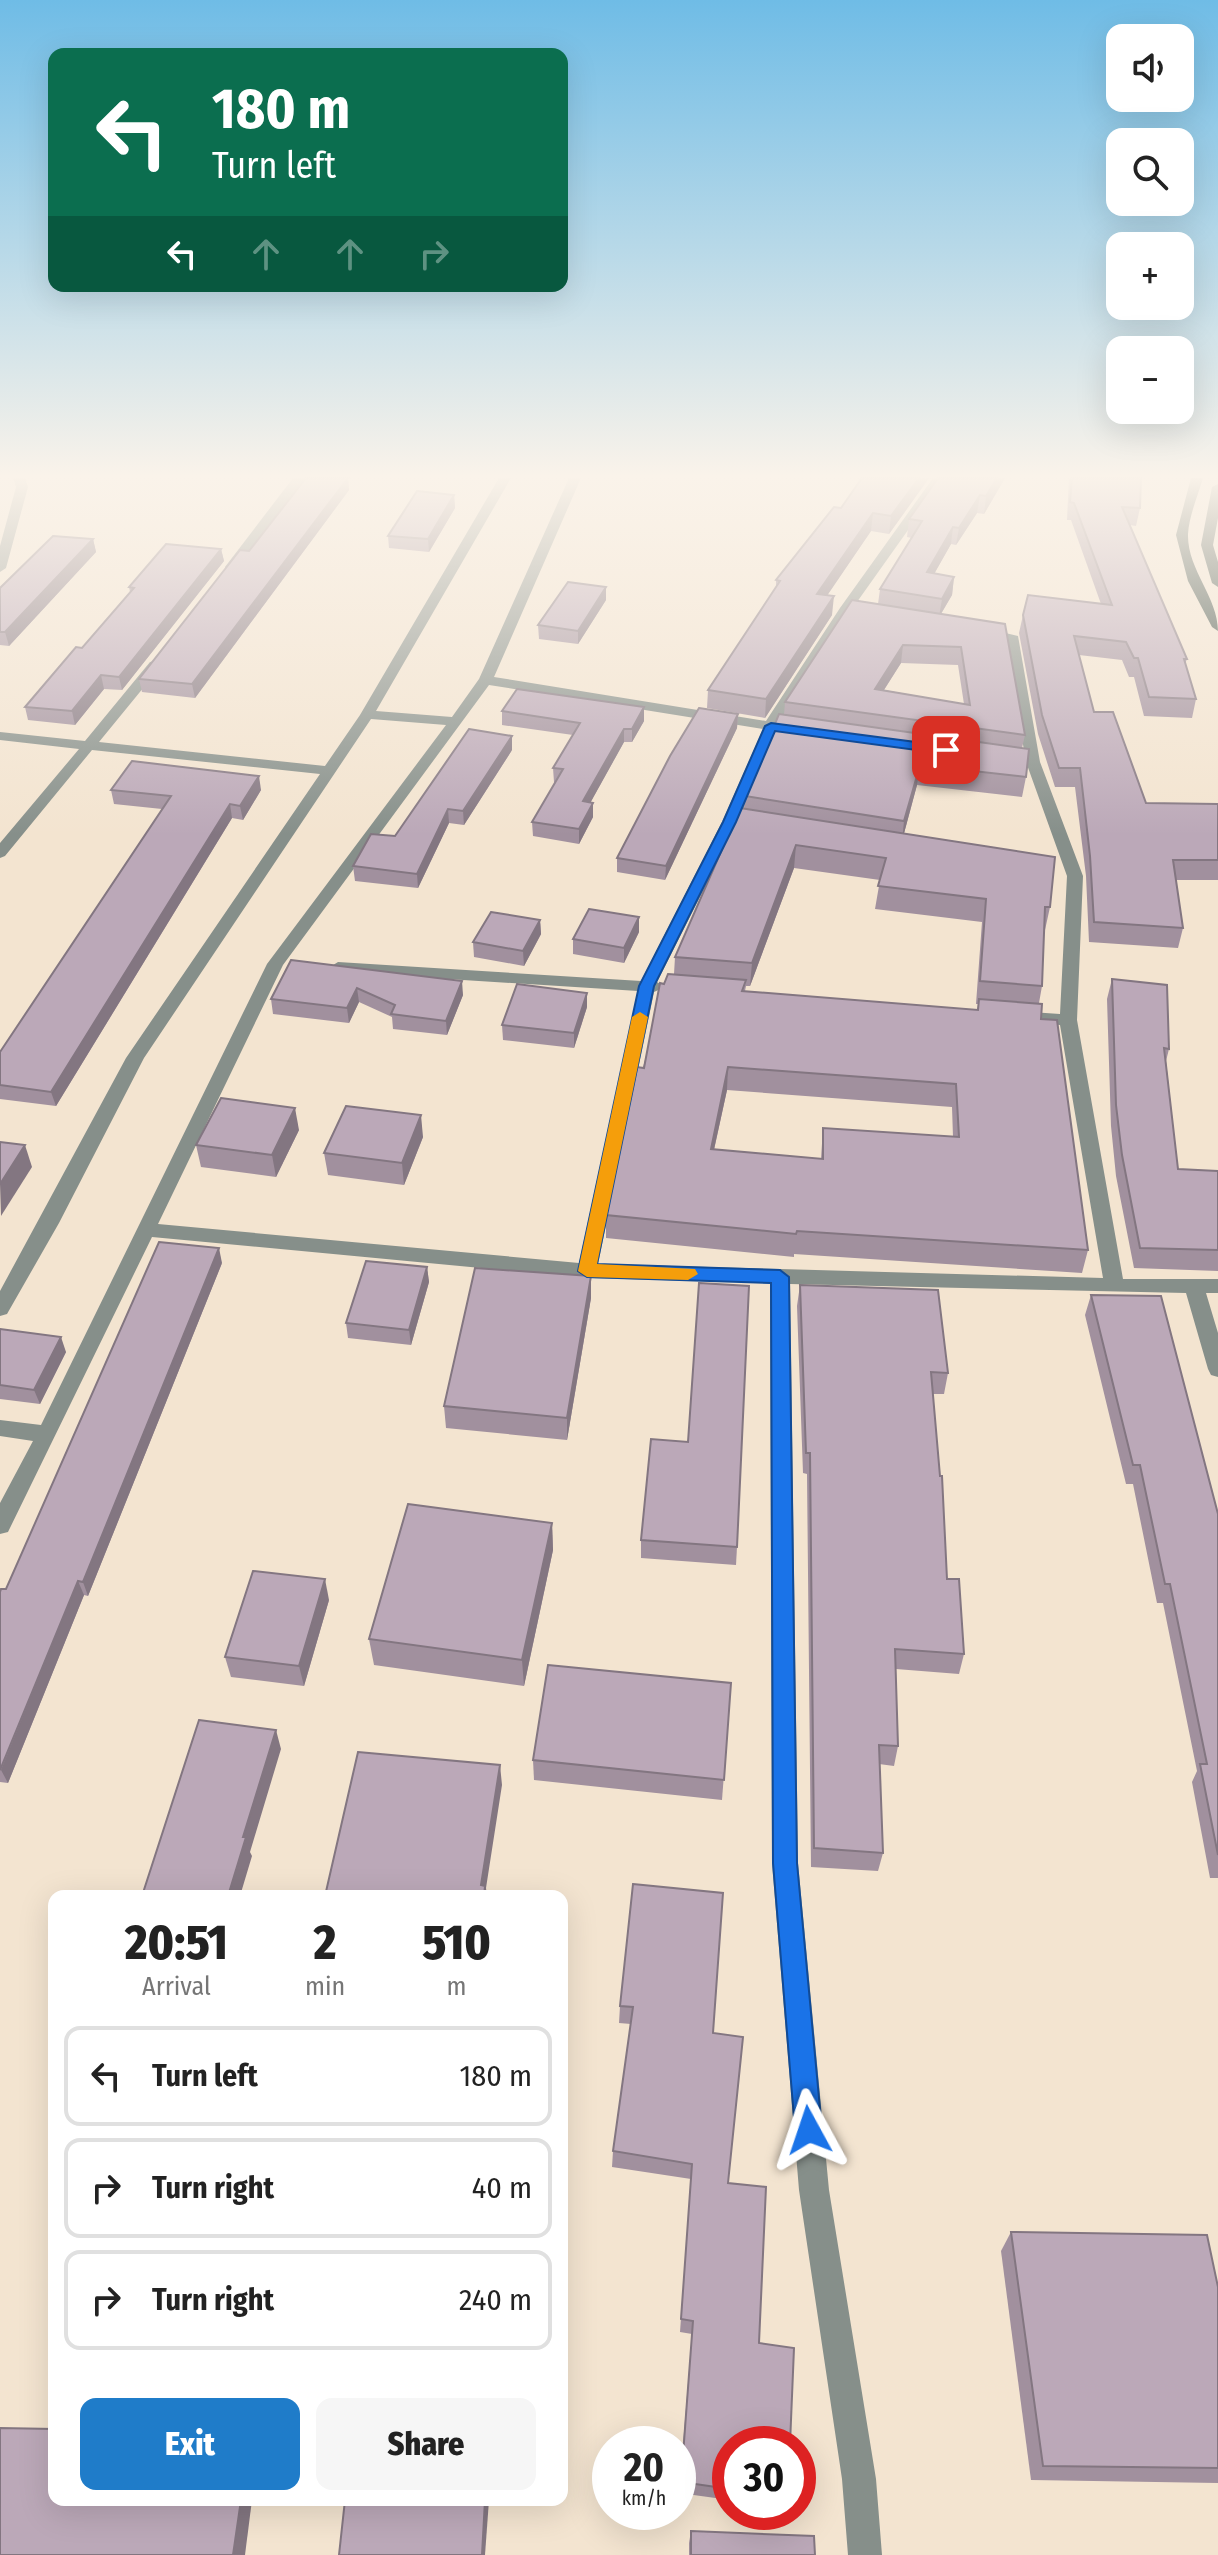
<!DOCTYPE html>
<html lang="en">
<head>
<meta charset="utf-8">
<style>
	:root { --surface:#fff; --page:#f6f6f6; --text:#222; --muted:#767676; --line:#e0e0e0; --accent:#1f7cc9 }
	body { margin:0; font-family:"Fira Sans Condensed",sans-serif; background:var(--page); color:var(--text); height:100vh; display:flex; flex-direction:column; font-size:30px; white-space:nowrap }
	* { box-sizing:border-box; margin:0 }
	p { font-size:26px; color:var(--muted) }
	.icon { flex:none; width:44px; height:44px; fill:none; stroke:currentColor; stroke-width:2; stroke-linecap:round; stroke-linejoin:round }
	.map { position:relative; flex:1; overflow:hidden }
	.panel { position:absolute; left:48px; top:1890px; width:520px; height:616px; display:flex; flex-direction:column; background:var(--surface); border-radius:16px; box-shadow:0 8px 32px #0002 }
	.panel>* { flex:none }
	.banner { position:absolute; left:48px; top:48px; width:520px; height:244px; border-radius:16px; box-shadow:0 8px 32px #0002; background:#0b6e4f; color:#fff; overflow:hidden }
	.fabs { position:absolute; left:1106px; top:24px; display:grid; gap:16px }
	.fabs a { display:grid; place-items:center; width:88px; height:88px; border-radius:16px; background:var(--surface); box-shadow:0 8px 32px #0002; font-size:40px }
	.speed { position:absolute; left:592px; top:2426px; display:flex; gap:16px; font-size:40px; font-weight:700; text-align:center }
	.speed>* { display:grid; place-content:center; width:104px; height:104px; border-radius:50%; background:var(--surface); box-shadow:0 8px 32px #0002; line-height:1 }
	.speed small { font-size:20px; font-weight:400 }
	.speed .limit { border:12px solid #d22; background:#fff; color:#111 }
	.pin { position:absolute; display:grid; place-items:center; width:68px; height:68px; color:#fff; margin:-34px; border-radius:16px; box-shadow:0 4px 12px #0006 }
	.me { position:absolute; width:88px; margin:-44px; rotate:355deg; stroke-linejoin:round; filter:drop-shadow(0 0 6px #0008) }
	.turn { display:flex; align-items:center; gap:28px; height:168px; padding:0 32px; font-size:36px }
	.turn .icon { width:104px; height:104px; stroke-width:2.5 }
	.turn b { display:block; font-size:56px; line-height:68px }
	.lanes { display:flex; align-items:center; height:76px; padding:0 32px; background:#0003; justify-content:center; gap:40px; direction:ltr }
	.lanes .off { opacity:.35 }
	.eta { display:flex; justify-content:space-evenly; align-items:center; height:136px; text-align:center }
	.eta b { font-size:48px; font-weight:800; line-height:56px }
	.button { display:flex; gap:16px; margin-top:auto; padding:16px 32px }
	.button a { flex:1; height:92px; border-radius:16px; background:var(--accent); color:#fff; font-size:32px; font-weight:800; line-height:92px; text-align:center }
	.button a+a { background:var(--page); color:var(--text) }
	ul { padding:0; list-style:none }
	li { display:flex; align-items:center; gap:24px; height:100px; margin:0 16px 12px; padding:0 16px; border:4px solid var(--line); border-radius:16px }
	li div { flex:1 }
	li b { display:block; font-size:30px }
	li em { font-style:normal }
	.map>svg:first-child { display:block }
</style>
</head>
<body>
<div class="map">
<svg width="1218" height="2555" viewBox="0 0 1218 2555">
	<rect width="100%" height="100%" fill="#f3e4d0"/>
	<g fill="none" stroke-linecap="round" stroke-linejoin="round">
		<g fill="#868f8a" fill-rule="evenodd">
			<path d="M13 478H25L28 487 6 568 0 572V546L16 487Z"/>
			<path d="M293 478H305L233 573H225V567Z"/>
			<path d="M499 478H511L376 711 452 717 479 679 569 478H581L494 677 766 721 840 608 933 478H945L852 609 781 719 779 723 790 728 783 732 776 731 738 822 657 982 665 987 654 992 598 1264 1103 1278 1060 1025 1016 1021 1007 1016 1016 1011 1060 1014 1067 876 1026 762 1005 639 975 634V628L980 627 1018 636 1040 762 1083 876 1077 1020 1123 1279H1218V1293H1206L1218 1333V1377L1211 1375 1208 1369 1186 1293 790 1284 798 1863 829 2190 876 2479 882 2555H848L842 2479 799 2190 772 1863 770 1283 587 1278 152 1237 8 1532 0 1534V1503L33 1441 0 1436V1420L41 1425 267 964 446 725 371 719 144 1058 59 1223 7 1314 0 1316V1291L126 1058 320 774 92 750 5 856 0 858V843L79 749 0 740V732L85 741 150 662 155 661 162 665 99 742 325 766 360 715ZM489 685 763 729 722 822 641 981 338 962 330 967 338 972 638 991 579 1263 158 1224 283 965Z"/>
		</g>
		<g fill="#394940" fill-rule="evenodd">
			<path d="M1191 478H1203C1198 495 1189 516 1188 534 1187 569 1218 597 1218 631L1212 627 1188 581 1176 535Z"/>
			<path d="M1218 484V518L1213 545 1218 562V587L1212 583 1201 545 1212 487Z"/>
		</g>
	</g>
	<g fill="#a1909e" fill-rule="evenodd">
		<path d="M348 478 349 490 195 698 142 692 139 679 249 551Z"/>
		<path d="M929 478 889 534 871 531 827 595 832 615 765 718 707 708 708 690 776 587V580L841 508Z"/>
		<path d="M1005 478 984 514 977 513 956 545 951 544 934 574 954 577 952 595 941 614 1025 735 1022 748 1026 777 1022 797 917 785 904 833 1050 907 1045 930H1044L1042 986 1039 1003 1088 1250 1082 1273 794 1254V1257L606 1238V1215L664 984 674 974 675 957 744 809 745 796 784 715 785 702 878 604 880 589 912 538 907 537 909 519ZM901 663 958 665 964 704 884 690ZM794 868 880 880 875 909 982 922 976 1004H978L977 1010 745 991 746 986H750ZM727 1090 952 1107 953 1137 823 1128 821 1159 714 1150Z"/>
		<path d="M1069 478H1141L1140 508 1136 526 1130 525 1187 659 1185 664 1196 699 1192 718 1144 716 1134 677H1129L1122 660 1079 655 1094 712 1146 803 1218 804V880H1176L1183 928 1178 948 1089 942 1086 876 1075 787H1055L1038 734 1019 633 1023 615 1101 604 1071 520H1067Z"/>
		<path d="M454 495 455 508 429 552 389 548 388 536Z"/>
		<path d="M93 539 96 552 9 646 0 645V588Z"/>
		<path d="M221 549 224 561 122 690 104 689 75 725 28 720 25 707 82 648 130 592 129 587Z"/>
		<path d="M606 600 578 644 539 639 538 625Z"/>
		<path d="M644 707V721L632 742H624L590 803H593V817L579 844 533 836 532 822 556 782H554L553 768 573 735 502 725V711Z"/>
		<path d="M738 714 737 728 665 880 617 872V858Z"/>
		<path d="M512 750 464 825 449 823 418 888 355 881 353 866Z"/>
		<path d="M111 790H261L243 820 232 818 56 1106 0 1099V1052L162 809 114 804Z"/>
		<path d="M540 920 541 934 524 966 474 957 473 942Z"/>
		<path d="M639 932 624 963 573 954V939Z"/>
		<path d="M291 960 463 995 447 1035 393 1029 392 1017 359 1002 349 1023 273 1014 271 999Z"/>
		<path d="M1112 979 1169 1049 1166 1061 1178 1169 1218 1171V1271L1134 1268 1116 1176 1111 1126 1107 999Z"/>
		<path d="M587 1007 574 1048 503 1040 502 1025Z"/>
		<path d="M299 1130 276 1177 201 1167 196 1145Z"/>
		<path d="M423 1137 404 1185 328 1175 324 1153Z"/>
		<path d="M222 1263 88 1596 84 1595 8 1783 0 1782V1592L6 1589Z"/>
		<path d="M427 1267 429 1282 411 1345 348 1338 346 1323Z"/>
		<path d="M591 1276V1298L567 1440 446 1428 444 1406Z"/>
		<path d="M800 1285 948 1373 944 1394H933L947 1579 964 1654 959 1674 896 1669 898 1746 894 1766 879 1764 883 1853 878 1871 811 1867 807 1474 803 1473 797 1306Z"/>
		<path d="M1091 1295 1218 1514V1878H1210L1192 1782 1197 1771 1163 1603H1157L1133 1484H1126L1085 1315Z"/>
		<path d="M0 1329 66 1352 40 1404 0 1399Z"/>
		<path d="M552 1523 553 1550 524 1686 374 1665 369 1639Z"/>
		<path d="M641 1540 737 1547 736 1565 641 1558Z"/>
		<path d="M329 1600 304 1686 231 1677 225 1657Z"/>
		<path d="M731 1683 722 1800 534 1780 533 1760Z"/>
		<path d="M633 1884 713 2033 728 2183 730 2500 679 2493 692 2334 680 2332 691 2179 612 2167 613 2151 631 2024 619 2023 620 2006Z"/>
		<path d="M1011 2232 1218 2287V2483L1031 2480 1001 2251Z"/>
		<path d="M691 2531 815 2555H689V2543Z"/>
	</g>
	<g fill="#837681">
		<path d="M348 478 349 490 195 698 192 684Z"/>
		<path d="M919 478H929L889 534 891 516Z"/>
		<path d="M997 478H1005L984 514 986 496Z"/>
		<path d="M454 495 455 508 429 552 428 539Z"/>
		<path d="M980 495 977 513 956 545 959 528Z"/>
		<path d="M873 513 871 531 816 612 817 594Z"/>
		<path d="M953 527 951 544 925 590 927 572Z"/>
		<path d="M93 539 96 552 9 646 5 632Z"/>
		<path d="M221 549 224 561 122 690 119 677Z"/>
		<path d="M954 577 952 595 939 617 942 599Z"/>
		<path d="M606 587V600L578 644V631Z"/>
		<path d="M834 596 832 615 765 718 766 699Z"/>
		<path d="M903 645 901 663 873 707 875 689Z"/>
		<path d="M101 675 104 689 75 725 72 711Z"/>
		<path d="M644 707V721L632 742V729Z"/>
		<path d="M738 714 737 728 665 880 666 866Z"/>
		<path d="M624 729V742L583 816V801Z"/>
		<path d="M512 736V750L464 825 463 811Z"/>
		<path d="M920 765 917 785 902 841 904 821Z"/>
		<path d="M259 776 261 790 243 820 240 806Z"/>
		<path d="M593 803V817L579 844V829Z"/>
		<path d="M230 804 232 818 56 1106 51 1092Z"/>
		<path d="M448 809 449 823 418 888 417 874Z"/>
		<path d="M796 845 794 868 750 986 752 963Z"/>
		<path d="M639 917V932L624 963V948Z"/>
		<path d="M540 920 541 934 524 966 523 951Z"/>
		<path d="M462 981 463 995 447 1035 446 1021Z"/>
		<path d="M357 988 359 1002 349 1023 347 1008Z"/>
		<path d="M587 993V1007L574 1048V1033Z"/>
		<path d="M728 1067 727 1090 709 1172 711 1149Z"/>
		<path d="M295 1108 299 1130 276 1177 272 1155Z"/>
		<path d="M421 1115 423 1137 404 1185 402 1163Z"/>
		<path d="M25 1145 32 1167 1 1216 0 1184Z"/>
		<path d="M219 1248 222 1263 88 1596 83 1582Z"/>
		<path d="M427 1267 429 1282 411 1345 409 1330Z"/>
		<path d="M591 1276V1298L567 1440V1418Z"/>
		<path d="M61 1337 66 1352 40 1404 34 1390Z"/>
		<path d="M552 1523 553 1550 524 1686 522 1660Z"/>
		<path d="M325 1579 329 1600 304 1686 299 1666Z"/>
		<path d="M78 1581 84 1595 8 1783 1 1770Z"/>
		<path d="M276 1730 281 1749 250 1852 252 1856 240 1896H228L243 1837Z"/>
		<path d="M500 1765 502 1785 486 1888 487 1896H482L481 1885Z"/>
		<path d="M241 2500H252L245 2555H233Z"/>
		<path d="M485 2500H489L485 2555H482Z"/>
	</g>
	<g fill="#bba8b8" stroke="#837681" stroke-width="2" fill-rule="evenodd">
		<path d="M306 478H348L192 684 139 679 240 550 249 551Z"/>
		<path d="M862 478H919L891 516 873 513 817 594 834 596 766 699 708 690 780 581 776 580 834 507 841 508Z"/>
		<path d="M938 478H997L986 496 980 495 959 528 953 527 927 572 954 577 942 599 880 589 922 521 909 519Z"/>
		<path d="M1072 478H1141L1140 508 1122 507 1187 659H1184L1196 699 1149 697 1138 658H1134L1126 642 1074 636 1094 712H1113L1146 803 1218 804V860H1173L1183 928 1094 922 1090 856 1080 768H1059L1042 715 1023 615 1028 595 1112 605 1074 503 1070 502Z"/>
		<path d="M417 491 454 495 428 539 388 536Z"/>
		<path d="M53 536 93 539 5 632H0V588Z"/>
		<path d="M166 544 221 549 119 677 101 675 72 711 25 707 76 647 82 648 134 588 129 587Z"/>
		<path d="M568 582 606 587 578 631 538 625Z"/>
		<path d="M852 600 1005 624 1025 735 785 702ZM903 645 961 647 970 705 875 689Z"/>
		<path d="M517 689 644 707 632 729H624L583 801 593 803 579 829 532 822 563 769 553 768 580 723 502 711Z"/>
		<path d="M699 708 738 714 666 866 617 858 670 756Z"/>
		<path d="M779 714 1029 749 1026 777 920 765 904 821 745 796Z"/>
		<path d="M469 729 512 736 463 811 448 809 417 874 353 866 371 834 395 836Z"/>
		<path d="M132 761 259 776 240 806 230 804 51 1092 0 1085V1052L171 796 111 790Z"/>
		<path d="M740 808 1055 857 1050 907H1045L1042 986 980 981 986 899 878 886 886 858 796 845 752 963 675 957Z"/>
		<path d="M589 909 639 917 624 948 573 939Z"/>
		<path d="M491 912 540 920 523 951 473 942Z"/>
		<path d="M291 960 462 981 446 1021 391 1014 395 1005 357 988 347 1008 271 999Z"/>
		<path d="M668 974 746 980 742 991 978 1010 979 999 1042 1004 1041 1019 1057 1020 1088 1250 797 1231 796 1234 606 1215 637 1067 644 1068 660 983 664 984ZM728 1067 956 1084 959 1137 823 1128V1159L711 1149Z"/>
		<path d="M1112 979 1167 985 1169 1049 1164 1048 1178 1169 1218 1171V1250L1140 1248 1122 1155 1116 1105Z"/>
		<path d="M517 984 587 993 574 1033 502 1025Z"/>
		<path d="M221 1098 295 1108 272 1155 196 1145Z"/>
		<path d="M346 1106 421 1115 402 1163 324 1153Z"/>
		<path d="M0 1142 25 1145 0 1184Z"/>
		<path d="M159 1242 219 1248 83 1582 78 1581 0 1770V1592L1 1589H6Z"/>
		<path d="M366 1261 427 1267 409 1330 346 1323Z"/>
		<path d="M475 1268 591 1276 567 1418 444 1406Z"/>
		<path d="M699 1283 749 1286 737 1547 641 1540 651 1439 688 1442Z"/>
		<path d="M800 1285 938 1290 948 1373 931 1372 940 1476H942L947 1579H959L964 1654 895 1649 898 1746 879 1745 883 1853 814 1848 810 1453H806Z"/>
		<path d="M1091 1295 1161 1296 1218 1514V1855L1200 1764H1207L1170 1584H1165L1140 1465H1133Z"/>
		<path d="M0 1329 61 1337 34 1390 0 1385Z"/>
		<path d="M408 1504 552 1523 522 1660 369 1639Z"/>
		<path d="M253 1571 325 1579 299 1666 225 1657Z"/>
		<path d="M548 1665 731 1683 724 1780 533 1760Z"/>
		<path d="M199 1720 276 1730 243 1837H246L228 1896H142Z"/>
		<path d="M358 1752 500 1765 481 1885 485 1886 484 1896H325Z"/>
		<path d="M633 1884 723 1893 713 2033 743 2037 728 2183 766 2187 759 2343 794 2348 790 2444H730V2489L681 2482 693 2321 681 2319 692 2164 613 2151 633 2007 620 2006Z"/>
		<path d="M1011 2232 1207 2235 1218 2287V2468L1043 2466Z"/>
		<path d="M0 2428 54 2429V2500H241L233 2555H0Z"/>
		<path d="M345 2500H485L482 2555H339Z"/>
		<path d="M691 2531 814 2536 815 2555H691Z"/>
	</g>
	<linearGradient id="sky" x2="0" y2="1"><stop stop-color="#6fbce6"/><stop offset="0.57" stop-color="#faf3ea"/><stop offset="1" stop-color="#faf3ea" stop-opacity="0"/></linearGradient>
	<rect width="1218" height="835" fill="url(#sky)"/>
	<path fill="#1a73e8" stroke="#114b97" stroke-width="2" d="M771 723 946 746 952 750 946 754 775 731 736 822 654 986 597 1264 780 1270 789 1277 797 1863 822 2130 818 2140 809 2144 799 2140 795 2130 773 1863 771 1283 587 1277 578 1271 639 986 723 822 765 726Z"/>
	<path fill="#f59e0b" d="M640 1012 648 1017 597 1264 695 1269 698 1274 688 1280 587 1277 578 1271 632 1017Z"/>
</svg>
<div class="fabs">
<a><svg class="icon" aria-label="sound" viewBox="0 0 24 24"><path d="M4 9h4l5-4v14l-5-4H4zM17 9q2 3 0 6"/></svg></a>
<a><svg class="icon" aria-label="search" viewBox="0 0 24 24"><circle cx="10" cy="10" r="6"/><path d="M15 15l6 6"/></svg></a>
<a>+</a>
<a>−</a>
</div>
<div class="speed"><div>20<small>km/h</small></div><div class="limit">30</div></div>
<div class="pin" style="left:946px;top:750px;background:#d93025"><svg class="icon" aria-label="arrive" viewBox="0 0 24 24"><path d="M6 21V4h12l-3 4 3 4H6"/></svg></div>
<svg class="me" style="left:809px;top:2130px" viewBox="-20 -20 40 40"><path d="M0-17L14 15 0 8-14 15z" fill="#1a73e8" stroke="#fff" stroke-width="4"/></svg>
<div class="banner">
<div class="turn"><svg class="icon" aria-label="left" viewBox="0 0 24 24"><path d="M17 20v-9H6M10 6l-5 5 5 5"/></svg><div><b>180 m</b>Turn left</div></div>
<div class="lanes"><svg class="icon" aria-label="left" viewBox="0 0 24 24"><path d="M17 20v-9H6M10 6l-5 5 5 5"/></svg><svg class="icon off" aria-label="ahead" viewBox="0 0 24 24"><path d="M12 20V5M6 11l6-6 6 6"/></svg><svg class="icon off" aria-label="ahead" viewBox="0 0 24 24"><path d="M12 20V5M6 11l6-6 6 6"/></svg><svg class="icon off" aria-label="right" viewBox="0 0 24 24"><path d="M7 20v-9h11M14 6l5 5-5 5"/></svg></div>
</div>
<section class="panel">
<div class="eta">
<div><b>20:51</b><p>Arrival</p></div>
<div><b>2</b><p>min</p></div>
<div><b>510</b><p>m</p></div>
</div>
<ul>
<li><svg class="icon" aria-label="left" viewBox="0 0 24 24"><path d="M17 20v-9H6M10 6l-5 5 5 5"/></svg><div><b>Turn left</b></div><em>180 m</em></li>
<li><svg class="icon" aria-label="right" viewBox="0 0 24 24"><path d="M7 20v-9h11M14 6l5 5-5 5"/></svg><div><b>Turn right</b></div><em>40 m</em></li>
<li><svg class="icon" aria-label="right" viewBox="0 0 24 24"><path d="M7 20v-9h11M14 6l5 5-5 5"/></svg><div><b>Turn right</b></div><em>240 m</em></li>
</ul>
<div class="button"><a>Exit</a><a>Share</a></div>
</section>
</div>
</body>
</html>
